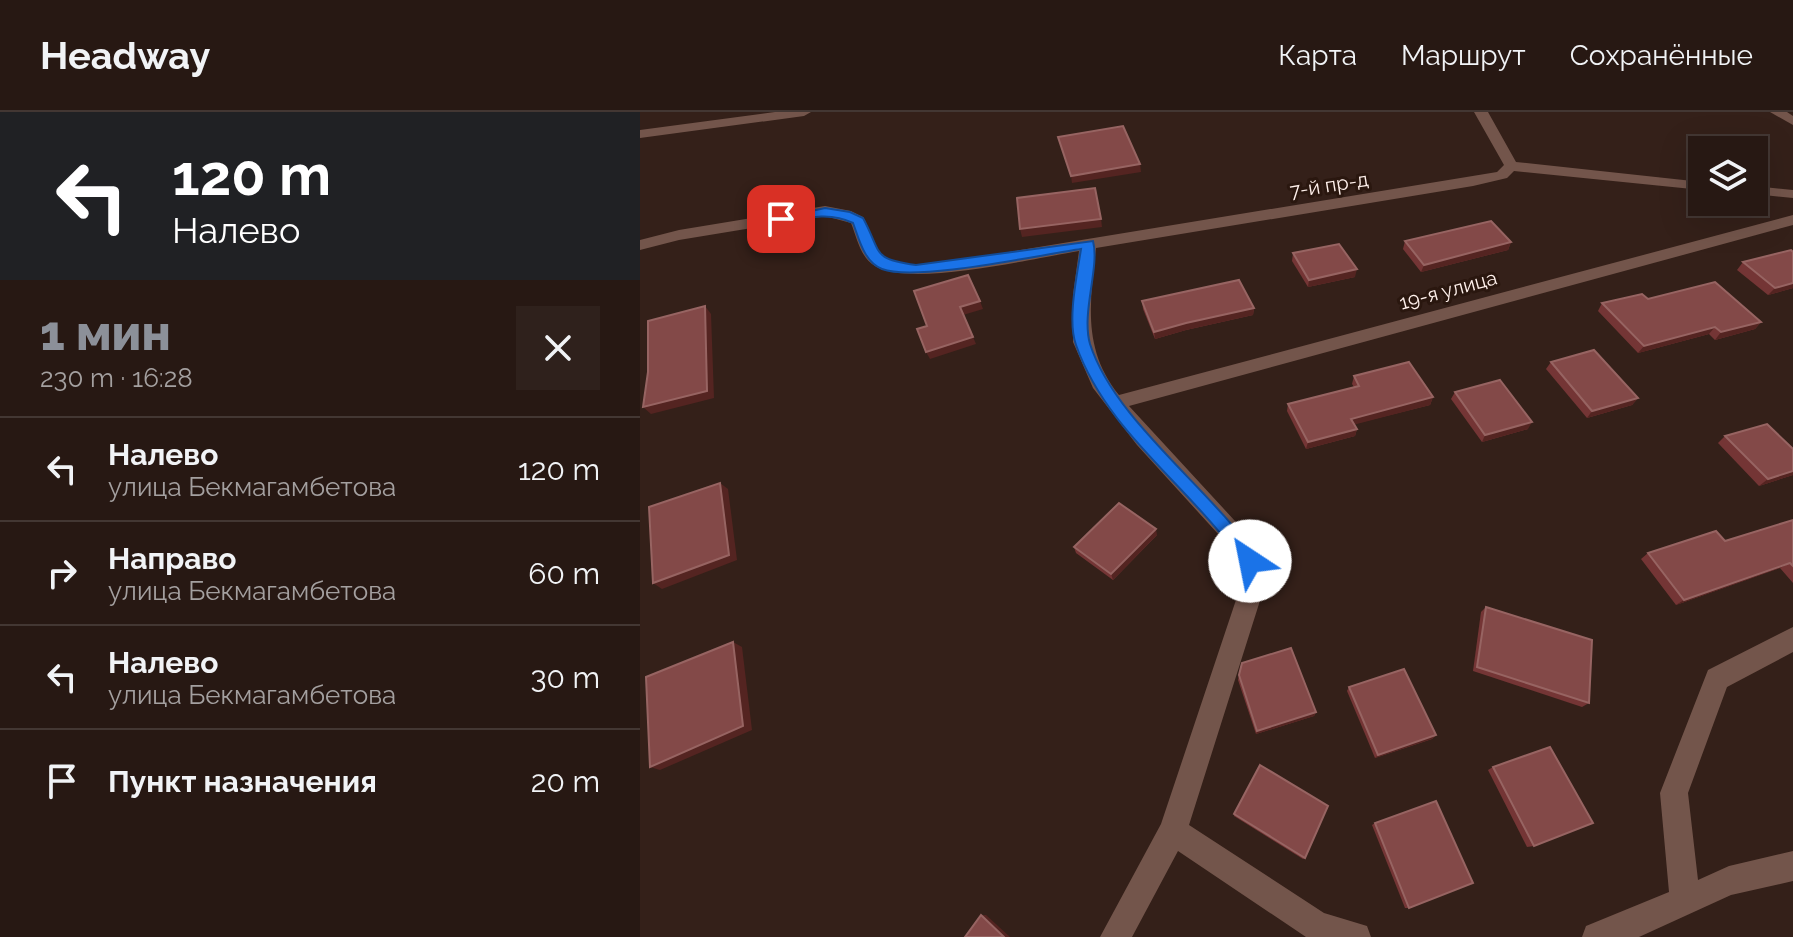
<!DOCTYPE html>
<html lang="ru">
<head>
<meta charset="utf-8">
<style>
	:root { --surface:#271813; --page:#2f211c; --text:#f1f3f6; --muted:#a4a0a0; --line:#433733; --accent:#8c9099 }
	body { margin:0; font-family:Raleway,sans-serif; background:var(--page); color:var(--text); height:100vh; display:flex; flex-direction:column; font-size:30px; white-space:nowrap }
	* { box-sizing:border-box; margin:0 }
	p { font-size:26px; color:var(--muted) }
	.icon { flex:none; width:44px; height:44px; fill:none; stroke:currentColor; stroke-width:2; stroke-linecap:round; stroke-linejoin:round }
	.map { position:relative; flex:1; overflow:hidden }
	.sheet { display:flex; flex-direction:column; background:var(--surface); width:640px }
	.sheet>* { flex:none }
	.guide { background:#202124; color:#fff; overflow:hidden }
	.controls { position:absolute; left:1048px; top:24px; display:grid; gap:16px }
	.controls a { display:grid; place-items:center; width:80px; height:80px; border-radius:0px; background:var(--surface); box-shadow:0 8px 32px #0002,0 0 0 2px var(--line); font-size:40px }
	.pin { position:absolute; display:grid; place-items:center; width:68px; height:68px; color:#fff; margin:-34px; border-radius:16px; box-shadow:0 4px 12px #0006 }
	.me { position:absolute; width:88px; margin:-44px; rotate:326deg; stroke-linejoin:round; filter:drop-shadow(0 0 6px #0008) }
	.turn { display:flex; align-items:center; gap:28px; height:168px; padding:0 40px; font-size:36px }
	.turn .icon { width:104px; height:104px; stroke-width:2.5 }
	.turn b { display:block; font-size:56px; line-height:68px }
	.round { display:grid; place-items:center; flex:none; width:84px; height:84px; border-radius:0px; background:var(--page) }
	.headline { display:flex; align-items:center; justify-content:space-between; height:136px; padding:0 40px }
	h1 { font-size:48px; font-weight:800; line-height:60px; color:var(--accent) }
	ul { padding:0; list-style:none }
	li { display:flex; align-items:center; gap:24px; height:104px; padding:0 40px; border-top:2px solid var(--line) }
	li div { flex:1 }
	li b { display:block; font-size:30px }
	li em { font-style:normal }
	header { display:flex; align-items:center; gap:48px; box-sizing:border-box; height:112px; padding:0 40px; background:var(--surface); border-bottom:2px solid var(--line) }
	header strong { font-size:38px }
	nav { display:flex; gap:44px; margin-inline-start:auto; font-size:28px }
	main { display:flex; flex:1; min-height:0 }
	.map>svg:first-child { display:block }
</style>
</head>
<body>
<header>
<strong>Headway</strong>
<nav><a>Карта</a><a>Маршрут</a><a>Сохранённые</a></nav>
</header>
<main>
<section class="sheet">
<div class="guide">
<div class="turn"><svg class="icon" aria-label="left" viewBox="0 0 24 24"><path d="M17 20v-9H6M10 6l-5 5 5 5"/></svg><div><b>120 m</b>Налево</div></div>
</div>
<div class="headline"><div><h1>1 мин</h1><p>230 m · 16:28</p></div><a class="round"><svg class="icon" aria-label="close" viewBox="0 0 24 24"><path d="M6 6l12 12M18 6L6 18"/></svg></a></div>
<ul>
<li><svg class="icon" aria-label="left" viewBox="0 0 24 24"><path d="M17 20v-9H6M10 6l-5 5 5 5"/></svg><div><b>Налево</b><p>улица Бекмагамбетова</p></div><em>120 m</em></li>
<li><svg class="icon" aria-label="right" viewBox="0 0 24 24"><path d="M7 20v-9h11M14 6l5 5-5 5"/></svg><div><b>Направо</b><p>улица Бекмагамбетова</p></div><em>60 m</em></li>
<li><svg class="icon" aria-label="left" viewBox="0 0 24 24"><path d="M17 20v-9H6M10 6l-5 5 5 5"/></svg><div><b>Налево</b><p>улица Бекмагамбетова</p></div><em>30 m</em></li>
<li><svg class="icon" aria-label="arrive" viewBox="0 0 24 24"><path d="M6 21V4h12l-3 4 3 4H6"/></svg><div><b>Пункт назначения</b></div><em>20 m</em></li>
</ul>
</section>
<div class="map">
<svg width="1153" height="825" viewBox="0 0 1153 825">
	<rect width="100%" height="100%" fill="#342019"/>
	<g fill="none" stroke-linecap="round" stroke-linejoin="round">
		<g fill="#73554b" fill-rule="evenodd">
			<path d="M135 0H171L164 4 0 26V18Z"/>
			<path d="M834 0H848L876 50 1062 70V78L874 59 867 66 833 74 456 136C450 190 442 237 479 283L1153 103V113L489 294 595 409 621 449 624 476 549 713 684 801 727 814 731 825H666L538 739 492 825H460L521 712 600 476 599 451 579 423 497 333 453 276 433 230V183L439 139C395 146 270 176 235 154 220 145 217 126 211 111L185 104 39 128 0 138V128L39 118 185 94 211 99 223 105C230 115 231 131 239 140 257 163 302 149 326 147L857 60 864 53Z"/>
			<path d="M1130 0H1147L1153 4V13Z"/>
			<path d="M1114 74 1153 78V86L1114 82Z"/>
			<path d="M1153 515V540L1087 575 1048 681 1058 768 1089 754 1153 739V769L1091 783 999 825H942L946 814 1029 780 1020 681 1068 558Z"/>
		</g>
	</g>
	<g fill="#743535">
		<path d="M765 129 871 130 868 138 781 160 763 137Z"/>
		<path d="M1153 140V176L1128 183 1097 158 1103 150Z"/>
		<path d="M653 141 715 165 668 175 652 149Z"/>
		<path d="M1008 187 1121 210 1115 217 1075 228 1069 222 998 241 958 199 962 191Z"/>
		<path d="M502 189 614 196 613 203 546 218 515 227 503 197Z"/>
		<path d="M911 250 998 286 992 293 947 306 906 257Z"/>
		<path d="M714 264 793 285 790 293 714 312 717 317 715 324 666 337 647 299 648 292 714 275 712 272Z"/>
		<path d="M815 280 888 317 842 330 811 287Z"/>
		<path d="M1085 324 1153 363 1119 374 1078 331Z"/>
		<path d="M1153 408V471L1140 456 1036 493 1001 447 1008 441 1085 429Z"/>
		<path d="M517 423 473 468 436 441 434 435Z"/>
		<path d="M846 495 949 591 942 595 833 559 841 500Z"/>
		<path d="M599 563 676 600 674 604 616 622 598 568Z"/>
		<path d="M709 575 796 623 792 627 735 646 707 579Z"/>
		<path d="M853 655 894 734 887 735 848 658Z"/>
		<path d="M594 702 665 746 663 747 594 704Z"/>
		<path d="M735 711 769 796H765L732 713Z"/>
	</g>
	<g fill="#542421">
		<path d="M500 52 501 60 432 71 431 64Z"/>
		<path d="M461 107 462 115 382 125 380 117Z"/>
		<path d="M871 130 868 138 781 160 784 153Z"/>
		<path d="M717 157 715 165 668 175 669 168Z"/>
		<path d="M1153 171V176L1128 183 1135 176Z"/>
		<path d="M340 189 343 197 323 203 320 195Z"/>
		<path d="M65 194 71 202 74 286 11 302 3 295Z"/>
		<path d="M614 196 613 203 546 218 515 227 514 220 546 211Z"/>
		<path d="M1121 210 1115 217 1075 228 1081 220Z"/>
		<path d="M1075 215 1069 222 998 241 1004 234Z"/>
		<path d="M333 225 336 232 290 247 286 240Z"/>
		<path d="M793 285 790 293 709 314 711 307Z"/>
		<path d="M998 286 992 293 947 306 952 299Z"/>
		<path d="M892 310 888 317 842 330 845 323Z"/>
		<path d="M717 317 715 324 666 337 668 330Z"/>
		<path d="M1153 359V363L1119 374 1128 367Z"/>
		<path d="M80 371 88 377 97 448 22 477 13 471Z"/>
		<path d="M516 417 517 423 473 468 471 462Z"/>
		<path d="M1150 451 1140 456 1036 493 1044 488Z"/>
		<path d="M93 530 102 535 112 618 20 658 10 655Z"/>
		<path d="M676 600 674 604 616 622 617 619Z"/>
		<path d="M796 623 792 627 735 646 738 643Z"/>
		<path d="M341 803H346L370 825H364Z"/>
	</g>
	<g fill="#834948" stroke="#976462" stroke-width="2">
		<path d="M483 14 500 52 431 64 418 25Z"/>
		<path d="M455 76 461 107 380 117 377 86Z"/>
		<path d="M851 109 871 130 784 153 765 129Z"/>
		<path d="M699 132 717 157 669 168 653 141Z"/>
		<path d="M1151 138 1153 140V171L1135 176 1103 150Z"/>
		<path d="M328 163 340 189 320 195 333 225 286 240 277 217 287 214 274 179Z"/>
		<path d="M599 168 614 196 546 211 514 220 502 189Z"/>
		<path d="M1075 170 1121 210 1081 220 1075 215 1004 234 962 191 1002 182 1008 187Z"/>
		<path d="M65 194 67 279 3 295 8 260V209Z"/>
		<path d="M954 238 998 286 952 299 911 250Z"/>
		<path d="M769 250 793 285 711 307 717 317 668 330 648 292 719 274 714 264Z"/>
		<path d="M860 268 892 310 845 323 815 280Z"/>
		<path d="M1127 312 1153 337V359L1128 367 1085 324Z"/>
		<path d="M80 371 89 443 13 471 9 395Z"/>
		<path d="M479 391 516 417 471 462 434 435Z"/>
		<path d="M1153 408V454L1150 451 1044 488 1008 441 1076 419 1085 429Z"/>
		<path d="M846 495 952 528 949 591 837 555Z"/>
		<path d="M93 530 103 614 10 655 6 565Z"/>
		<path d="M651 536 676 600 617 619 599 563 602 551Z"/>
		<path d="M764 557 796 623 738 643 709 575Z"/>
		<path d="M910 635 953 711 894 734 853 655Z"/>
		<path d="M620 653 688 694 665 746 594 702Z"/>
		<path d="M796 689 833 771 769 796 735 711Z"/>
		<path d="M341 803 364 825H325Z"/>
	</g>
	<path fill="#1a73e8" stroke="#114b97" stroke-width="2" d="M185 96 210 100 223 106C242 141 231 147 276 153L453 129C460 155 441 201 450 232 475 309 570 376 616 444L619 449 616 455 610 458C595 453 589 432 580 421 530 360 463 310 436 233 427 209 437 163 441 137 399 143 276 170 242 157 224 150 219 127 213 111 189 99 166 106 141 111L135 107Z"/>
	<g text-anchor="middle" stroke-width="6" stroke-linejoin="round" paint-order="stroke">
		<g font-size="20" fill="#fff1ec" stroke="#2a170f">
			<text transform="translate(689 73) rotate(-9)" y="7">7-й пр-д</text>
			<text transform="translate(808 178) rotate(-15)" y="7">19-я улица</text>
		</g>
	</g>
</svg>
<div class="controls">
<a><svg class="icon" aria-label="layers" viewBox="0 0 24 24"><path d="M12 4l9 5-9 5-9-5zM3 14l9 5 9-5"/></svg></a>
</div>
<div class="pin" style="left:141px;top:107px;background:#d93025"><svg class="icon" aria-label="arrive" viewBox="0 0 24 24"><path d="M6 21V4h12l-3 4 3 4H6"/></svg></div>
<svg class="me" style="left:610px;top:449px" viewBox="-20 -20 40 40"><circle r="19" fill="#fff"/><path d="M0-13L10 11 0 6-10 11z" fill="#1a73e8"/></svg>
</div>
</main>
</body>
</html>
